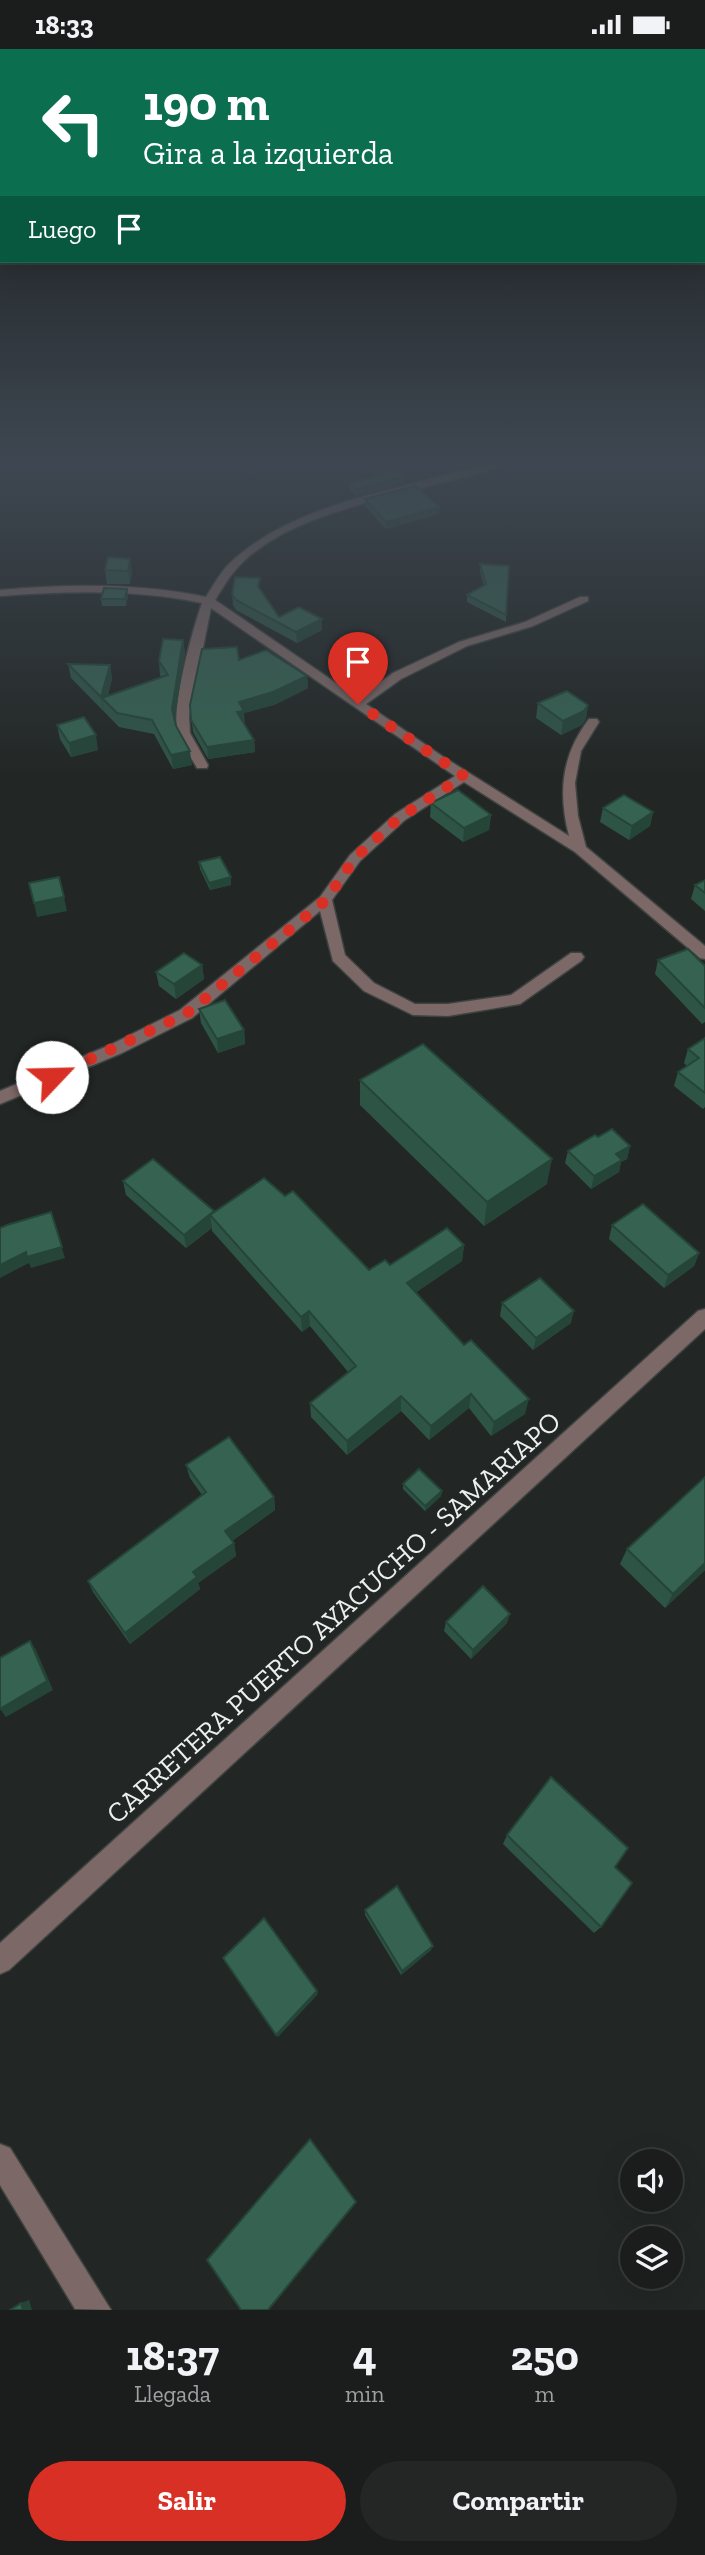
<!DOCTYPE html>
<html lang="es">
<head>
<meta charset="utf-8">
<style>
	:root { --surface:#1a1d1c; --page:#232625; --text:#f1f3f6; --muted:#9fa2a3; --line:#383b3b; --accent:#d93025 }
	body { margin:0; font-family:"Zilla Slab",serif; background:var(--page); color:var(--text); height:100vh; display:flex; flex-direction:column; font-size:26px; white-space:nowrap }
	* { box-sizing:border-box; margin:0 }
	p { font-size:23px; color:var(--muted) }
	.icon { flex:none; width:38px; height:38px; fill:none; stroke:currentColor; stroke-width:2; stroke-linecap:round; stroke-linejoin:round }
	.map { position:relative; height:2261px; overflow:hidden }
	.sheet { display:flex; flex-direction:column; background:var(--surface); flex:1 }
	.sheet>* { flex:none }
	.top-card { position:absolute; left:0px; top:0px; width:705px; height:214px; box-shadow:0 7px 28px #0002,0 0 0 2px var(--line); background:#0b6e4f; color:#fff; overflow:hidden }
	.fabs { position:absolute; left:620px; top:2100px; display:grid; gap:14px }
	.fabs a { display:grid; place-items:center; width:63px; height:63px; border-radius:50%; background:var(--surface); box-shadow:0 7px 28px #0002,0 0 0 2px var(--line); font-size:35px }
	.pin { position:absolute; display:grid; place-items:center; width:60px; height:60px; color:#fff; margin:-72px -30px; border-radius:50% 50% 50% 0; rotate:-45deg; box-shadow:0 0 7px #0007 }
	.pin .icon { rotate:45deg }
	.me { position:absolute; width:77px; margin:-38px; rotate:66deg; stroke-linejoin:round; filter:drop-shadow(0 0 5px #0008) }
	.turn { display:flex; align-items:center; gap:24px; height:147px; padding:0 28px; font-size:32px }
	.turn .icon { width:91px; height:91px; stroke-width:2.5 }
	.turn b { display:block; font-size:49px; line-height:60px }
	.then { display:flex; align-items:center; height:66px; padding:0 28px; background:#0003; gap:14px; font-size:26px }
	.eta { display:flex; justify-content:space-evenly; align-items:center; height:119px; text-align:center }
	.eta b { font-size:42px; font-weight:800; line-height:49px }
	.button { display:flex; gap:14px; margin-top:auto; padding:14px 28px }
	.button a { flex:1; height:80px; border-radius:42px; background:var(--accent); color:#fff; font-size:28px; font-weight:800; line-height:80px; text-align:center }
	.button a+a { background:var(--page); color:var(--text) }
	.status { display:flex; justify-content:space-between; align-items:center; height:49px; padding:0 35px; background:var(--surface); direction:ltr }
	.status svg { height:19px; fill:currentColor }
	.map>svg:first-child { display:block }
</style>
</head>
<body>
<div class="status"><b>18:33</b><svg viewBox="0 0 49 12"><path d="M0 12V9h3v3zM5 12V6h3v6zM10 12V3h3v9zM15 12V0h3v12zM26 1h20v11H26zM47 4h2v5h-2z"/></svg></div>
<div class="map">
<svg width="705" height="2261" viewBox="0 0 705 2261">
	<rect width="100%" height="100%" fill="#222725"/>
	<g fill="none" stroke-linecap="round" stroke-linejoin="round">
		<g stroke="#3e4341" stroke-width="3">
			<g id="minor">
				<path d="M493 412H506C489 424 461 429 441 434 376 452 277 469 233 524 226 532 221 542 215 551L358 649 393 624 459 593 525 573 580 548H588V552L533 577 467 597 401 630 366 655 442 707 569 787C558 744 561 707 589 670H597L599 673 581 702 575 734 578 767 586 798 705 897V910L700 909 575 803 464 733 405 771 360 812 332 851 345 906 374 934 415 955H448L511 946 571 904H581L584 908 581 912 520 955 448 967 413 966 364 942 333 912 320 862 192 969 122 1004 0 1055V1042L110 996 180 961 320 848 350 806 395 765 455 727 211 559 189 668 190 684 208 716 207 719H197C191 708 182 697 178 685 170 660 193 580 202 554 136 540 67 542 0 547V541C68 535 138 534 206 548 212 538 219 526 227 517 293 451 408 441 493 412Z"/>
				<path d="M0 2095 10 2099 111 2261 75 2260 0 2136Z"/>
			</g>
		</g>
		<g stroke="#3e4341" stroke-width="3">
			<path id="tertiary" d="M705 1260V1280L9 1921 0 1925V1894L698 1262Z"/>
		</g>
		<use href="#minor" fill="#7c6866" fill-rule="evenodd"/>
		<use href="#tertiary" fill="#7c6866" fill-rule="evenodd"/>
	</g>
	<g fill="#2e5446">
		<path d="M404 427V434L356 447 349 440V434Z"/>
		<path d="M365 450 439 465 386 480 365 457Z"/>
		<path d="M108 508 132 523 130 535H107L105 521Z"/>
		<path d="M480 515 506 566V573L467 553V546L484 537 480 522Z"/>
		<path d="M260 540 279 568 322 581 297 594 236 561 233 556 232 545Z"/>
		<path d="M128 547 126 557H102L101 550Z"/>
		<path d="M183 591 185 604 174 670 176 677 192 716 173 720 154 685 119 678 71 629 68 615 110 616 112 630 108 646 162 628 160 626 159 612Z"/>
		<path d="M239 611 307 627 308 639 274 656 244 664V674L254 691 255 703 208 710 193 683 190 656Z"/>
		<path d="M538 654 588 656 586 670 582 676 561 686 536 669Z"/>
		<path d="M57 676 98 701 71 708 60 690Z"/>
		<path d="M431 754 491 766 489 781 463 793 430 768Z"/>
		<path d="M603 759 653 763 650 777 629 791 600 773Z"/>
		<path d="M199 813 231 836 210 841 200 820Z"/>
		<path d="M705 831V862L691 850 695 836Z"/>
		<path d="M658 911 705 917V973L702 975 655 925Z"/>
		<path d="M202 916 204 930 176 950 159 937 156 923Z"/>
		<path d="M199 960 244 981 245 995 218 1004 201 974Z"/>
		<path d="M705 989V1058L703 1060 674 1037 678 1023 687 1017 684 1014 688 1000Z"/>
		<path d="M360 1031 547 1135 484 1177 360 1056Z"/>
		<path d="M598 1088 630 1097 627 1110 621 1113 619 1123 591 1140 565 1114 568 1102Z"/>
		<path d="M123 1132 214 1163 369 1221 464 1196 462 1212 415 1244 525 1365 491 1387 469 1359 429 1391 401 1362 347 1406 311 1368 310 1354 348 1323 310 1277 302 1283 212 1182V1179L186 1199 126 1146Z"/>
		<path d="M612 1176 699 1204 694 1217 664 1239 609 1190Z"/>
		<path d="M502 1254 571 1274 533 1301 500 1267Z"/>
		<path d="M186 1416 274 1448 275 1461 232 1492 234 1494 236 1507 198 1534 200 1540 130 1595 93 1543 88 1532 202 1446 190 1429Z"/>
		<path d="M705 1428V1521L665 1559 620 1515 627 1500Z"/>
		<path d="M403 1435 442 1442 441 1447 425 1462 403 1440Z"/>
		<path d="M446 1573 507 1574 471 1610 444 1582Z"/>
		<path d="M507 1786 615 1818 601 1878 594 1884 503 1795Z"/>
		<path d="M365 1861 431 1901 401 1926 365 1866Z"/>
	</g>
	<g fill="#254539">
		<path d="M404 427V434L356 447V440Z"/>
		<path d="M440 458 439 465 386 480V473Z"/>
		<path d="M130 510 132 523 130 535 128 522Z"/>
		<path d="M127 540 128 547 126 557 125 550Z"/>
		<path d="M322 570V581L297 594 296 583Z"/>
		<path d="M183 591 185 604 174 674 172 660Z"/>
		<path d="M110 616 112 630 106 653 102 649 104 662 101 648Z"/>
		<path d="M307 627 308 639 274 656 244 664 245 674 238 675 237 663 239 653Z"/>
		<path d="M588 656 586 670 582 676 561 686 563 672Z"/>
		<path d="M96 686 98 701 71 708 69 694Z"/>
		<path d="M254 691 255 703 208 710 207 698Z"/>
		<path d="M190 702 192 716 173 720 171 706Z"/>
		<path d="M653 763 650 777 629 791 632 777Z"/>
		<path d="M491 766 489 781 463 793 464 779Z"/>
		<path d="M231 828V836L210 841 209 834Z"/>
		<path d="M64 848 67 862 37 868 34 854Z"/>
		<path d="M202 916 204 930 176 950 174 935Z"/>
		<path d="M244 981 245 995 218 1004 217 990Z"/>
		<path d="M630 1097 627 1110 621 1113 619 1123 591 1140 594 1127 616 1105Z"/>
		<path d="M552 1110 547 1135 484 1177 487 1153Z"/>
		<path d="M51 1163 65 1209 31 1219 29 1214 0 1229V1216Z"/>
		<path d="M210 1166 212 1179 186 1199 184 1186Z"/>
		<path d="M464 1196 462 1212 406 1250 407 1234Z"/>
		<path d="M699 1204 694 1217 664 1239 668 1226Z"/>
		<path d="M309 1262 310 1277 302 1283 301 1268Z"/>
		<path d="M574 1262 571 1274 533 1301 536 1289Z"/>
		<path d="M471 1345 469 1359 429 1391 431 1377Z"/>
		<path d="M401 1347V1362L347 1406V1392Z"/>
		<path d="M529 1350 525 1365 491 1387 494 1373Z"/>
		<path d="M442 1442 441 1447 425 1462V1457Z"/>
		<path d="M274 1448 275 1461 227 1495 225 1482Z"/>
		<path d="M234 1494 236 1507 198 1534 200 1540 130 1595 125 1584 193 1523Z"/>
		<path d="M705 1514V1521L665 1559 673 1545Z"/>
		<path d="M510 1565 507 1574 471 1610 473 1601Z"/>
		<path d="M30 1592 36 1601 53 1641 6 1668 0 1660Z"/>
		<path d="M433 1897 431 1901 401 1926 402 1922Z"/>
		<path d="M317 1942 318 1945 278 1988 276 1986Z"/>
		<path d="M29 2251 32 2261H23L21 2254Z"/>
	</g>
	<g fill="#356251" stroke="#254539" stroke-width="2">
		<path d="M395 420 404 427 356 440 349 434 367 430Z"/>
		<path d="M415 437 440 458 386 473 365 450Z"/>
		<path d="M108 508 130 510 128 522 105 521Z"/>
		<path d="M480 515 509 517 506 566 467 546 486 535Z"/>
		<path d="M235 528 260 529 258 537 279 568 299 558 322 570 296 583 236 551 232 545Z"/>
		<path d="M104 539 127 540 125 550H101Z"/>
		<path d="M163 590 183 591 172 660 176 677 190 702 171 706 152 671 117 664 102 649 168 626 159 612Z"/>
		<path d="M237 598 239 611 266 601 307 627 273 643 239 653 244 662 237 663 254 691 207 698 191 671 190 656 202 600Z"/>
		<path d="M68 615 110 616 101 648Z"/>
		<path d="M567 642 588 656 584 662 563 672 538 654Z"/>
		<path d="M84 668 96 686 69 694 57 676Z"/>
		<path d="M458 741 491 766 464 779 431 754Z"/>
		<path d="M624 746 653 763 632 777 603 759Z"/>
		<path d="M220 808 231 828 209 834 199 813Z"/>
		<path d="M59 828 64 848 34 854 29 834Z"/>
		<path d="M705 831V844L695 836Z"/>
		<path d="M688 900 705 917V959L658 911Z"/>
		<path d="M184 904 202 916 174 935 156 923Z"/>
		<path d="M225 951 244 981 217 990 199 960Z"/>
		<path d="M705 989V1044L678 1023 699 1009 688 1000Z"/>
		<path d="M423 995 552 1110 487 1153 360 1031Z"/>
		<path d="M612 1080 630 1097 616 1105 622 1111 594 1127 568 1102 595 1086 598 1088Z"/>
		<path d="M153 1110 214 1162 184 1186 123 1132Z"/>
		<path d="M264 1129 285 1147 293 1142 369 1221 385 1211 390 1216 447 1179 464 1196 407 1234 464 1296 471 1291 529 1350 494 1373 471 1345 431 1377 401 1347 347 1392 310 1354 356 1317 309 1262 301 1268 210 1166Z"/>
		<path d="M643 1155 699 1204 668 1226 612 1176Z"/>
		<path d="M51 1163 62 1198 27 1208 26 1203 0 1216V1179L7 1176Z"/>
		<path d="M540 1229 574 1262 536 1289 502 1254Z"/>
		<path d="M229 1388 274 1448 225 1482 234 1494 193 1523 197 1528 125 1584 88 1532 206 1443 186 1416Z"/>
		<path d="M419 1420 442 1442 425 1457 403 1435Z"/>
		<path d="M705 1428V1514L673 1545 627 1500Z"/>
		<path d="M483 1537 510 1565 473 1601 446 1573Z"/>
		<path d="M30 1592 47 1632 0 1660V1609Z"/>
		<path d="M551 1728 628 1799 615 1818 632 1834 601 1878 507 1786Z"/>
		<path d="M397 1837 433 1897 402 1922 365 1861Z"/>
		<path d="M264 1869 317 1942 276 1986 223 1909Z"/>
		<path d="M310 2090 356 2153 268 2261H241L207 2211Z"/>
		<path d="M21 2254 23 2261H10Z"/>
	</g>
	<linearGradient id="sky" x2="0" y2="1"><stop stop-color="#131514"/><stop offset="0.57" stop-color="#3e4751"/><stop offset="1" stop-color="#3e4751" stop-opacity="0"/></linearGradient>
	<rect width="705" height="728" fill="url(#sky)"/>
	<g fill="none" stroke-linecap="round" stroke-linejoin="round">
		<path stroke="#d93025" stroke-width="12" stroke-dasharray="0 21.6" d="M52 1028 186 965 326 851 355 809 400 768 464 727 358 655"/>
	</g>
	<g text-anchor="middle" stroke-width="7" stroke-linejoin="round" paint-order="stroke">
		<g font-size="28" fill="#ecf0ee" stroke="#222725">
			<text transform="translate(333 1568) rotate(-42)" y="10">CARRETERA PUERTO AYACUCHO - SAMARIAPO</text>
		</g>
	</g>
</svg>
<div class="fabs">
<a><svg class="icon" aria-label="sound" viewBox="0 0 24 24"><path d="M4 9h4l5-4v14l-5-4H4zM17 9q2 3 0 6"/></svg></a>
<a><svg class="icon" aria-label="layers" viewBox="0 0 24 24"><path d="M12 4l9 5-9 5-9-5zM3 14l9 5 9-5"/></svg></a>
</div>
<div class="pin" style="left:358px;top:655px;background:#d93025"><svg class="icon" aria-label="arrive" viewBox="0 0 24 24"><path d="M6 21V4h12l-3 4 3 4H6"/></svg></div>
<svg class="me" style="left:52px;top:1028px" viewBox="-20 -20 40 40"><circle r="19" fill="#fff"/><path d="M0-13L10 11 0 6-10 11z" fill="#d93025"/></svg>
<div class="top-card">
<div class="turn"><svg class="icon" aria-label="left" viewBox="0 0 24 24"><path d="M17 20v-9H6M10 6l-5 5 5 5"/></svg><div><b>190 m</b>Gira a la izquierda</div></div>
<div class="then">Luego<svg class="icon" aria-label="arrive" viewBox="0 0 24 24"><path d="M6 21V4h12l-3 4 3 4H6"/></svg></div>
</div>
</div>
<section class="sheet">
<div class="eta">
<div><b>18:37</b><p>Llegada</p></div>
<div><b>4</b><p>min</p></div>
<div><b>250</b><p>m</p></div>
</div>
<div class="button"><a>Salir</a><a>Compartir</a></div>
</section>
</body>
</html>
